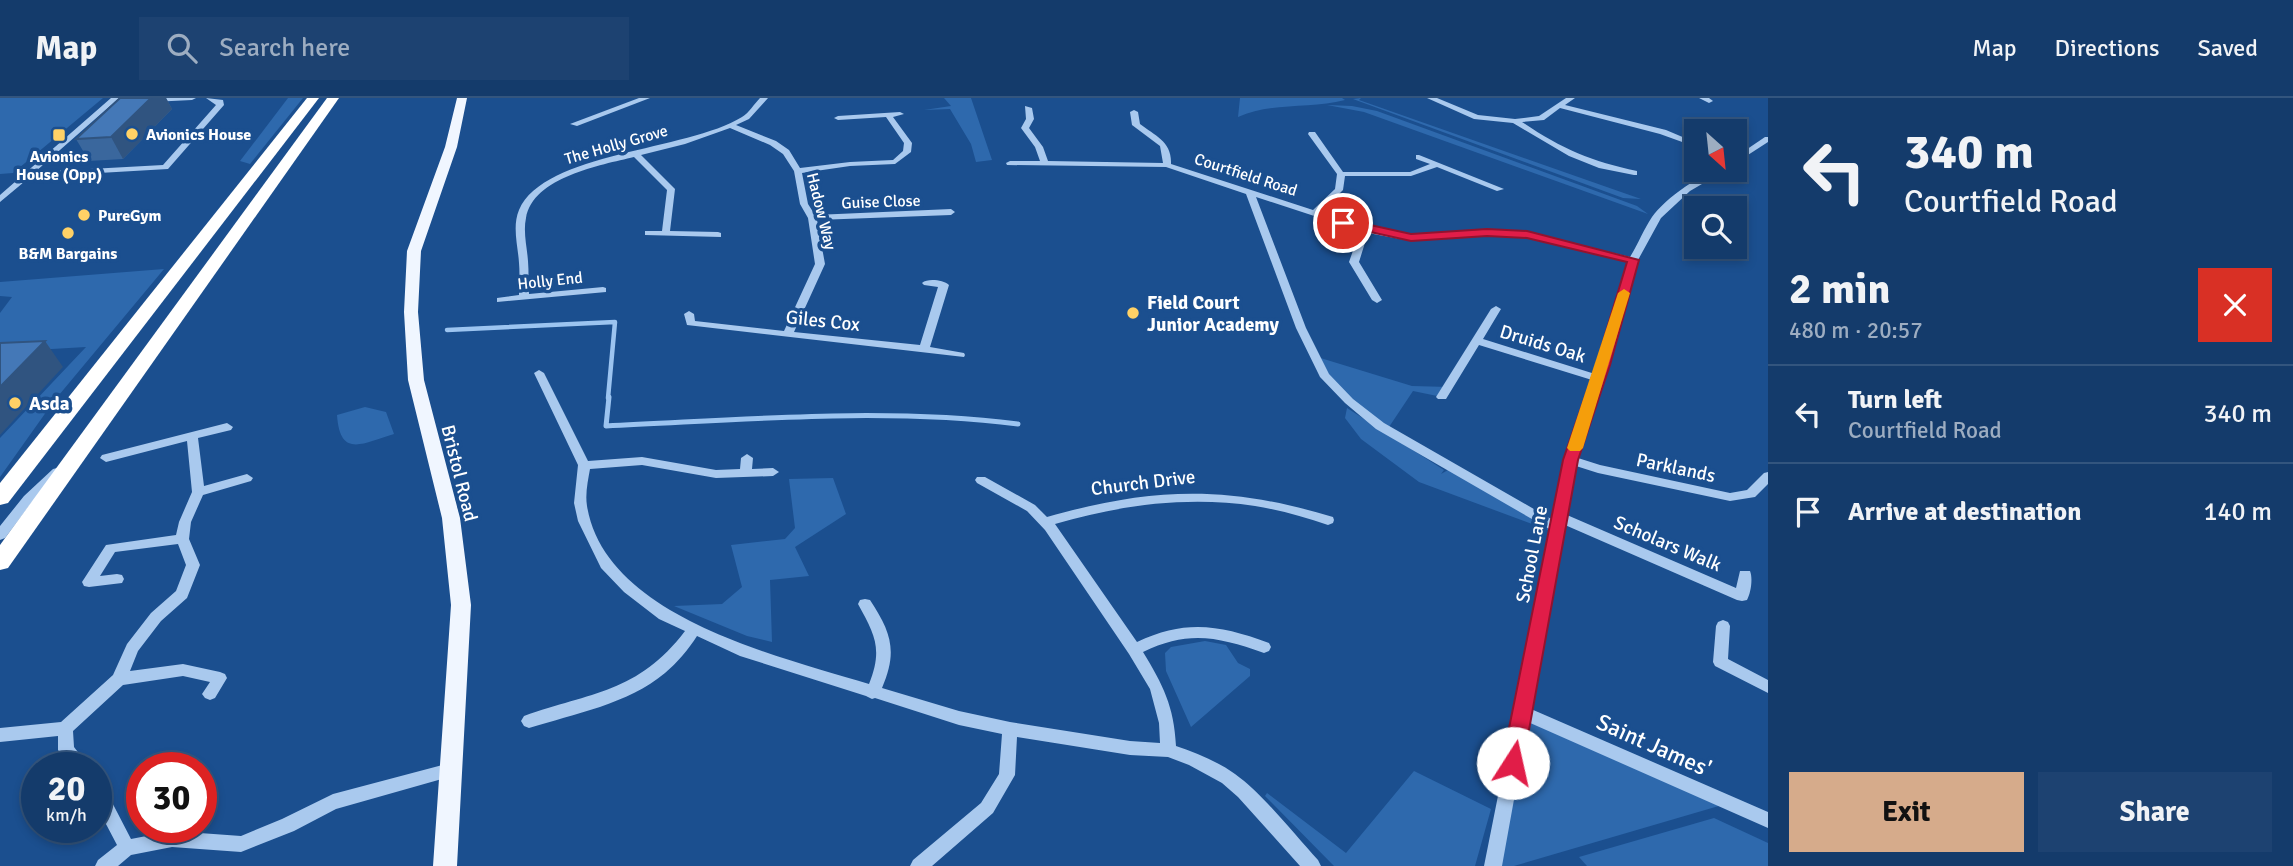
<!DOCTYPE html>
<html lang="en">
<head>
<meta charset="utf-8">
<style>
	:root { --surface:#143b6b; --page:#1d4271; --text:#f1f3f6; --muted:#9dadc1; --line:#33557e; --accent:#d6ab8b }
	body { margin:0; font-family:Signika,sans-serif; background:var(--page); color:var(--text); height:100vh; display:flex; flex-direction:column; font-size:26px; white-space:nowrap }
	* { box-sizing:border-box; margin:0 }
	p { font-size:23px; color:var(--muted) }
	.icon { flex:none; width:38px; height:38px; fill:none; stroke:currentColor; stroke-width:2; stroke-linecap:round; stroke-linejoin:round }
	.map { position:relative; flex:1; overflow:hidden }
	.details { display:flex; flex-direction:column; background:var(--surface); width:525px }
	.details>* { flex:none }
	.banner { background:#143b6b; color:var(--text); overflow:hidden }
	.needle { width:46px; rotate:153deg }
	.controls { position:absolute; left:1684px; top:21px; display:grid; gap:14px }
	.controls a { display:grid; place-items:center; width:63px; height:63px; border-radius:0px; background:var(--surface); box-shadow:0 4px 10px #0003,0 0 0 2px var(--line); font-size:35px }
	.speed { position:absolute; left:21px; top:654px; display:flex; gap:14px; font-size:35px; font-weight:700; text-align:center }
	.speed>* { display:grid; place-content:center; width:91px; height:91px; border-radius:50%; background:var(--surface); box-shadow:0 4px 10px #0003,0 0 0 2px var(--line); line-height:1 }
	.speed small { font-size:18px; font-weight:400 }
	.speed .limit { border:10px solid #d22; background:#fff; color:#111 }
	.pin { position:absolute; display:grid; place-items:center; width:60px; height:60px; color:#fff; margin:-30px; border:4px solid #fff; border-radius:50%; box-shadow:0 2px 7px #0007 }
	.me { position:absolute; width:77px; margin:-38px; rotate:10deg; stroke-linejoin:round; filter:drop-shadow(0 0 5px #0008) }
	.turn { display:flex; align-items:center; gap:24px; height:147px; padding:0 21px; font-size:32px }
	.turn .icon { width:91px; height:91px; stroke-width:2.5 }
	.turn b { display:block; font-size:49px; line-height:60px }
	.round { display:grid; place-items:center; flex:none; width:74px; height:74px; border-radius:0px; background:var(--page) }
	.head { display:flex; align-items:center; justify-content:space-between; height:119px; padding:0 21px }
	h1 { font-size:42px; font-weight:700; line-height:52px }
	.button { display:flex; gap:14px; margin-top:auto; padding:14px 21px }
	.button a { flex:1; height:80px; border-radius:0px; background:var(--accent); color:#111; font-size:28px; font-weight:700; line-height:80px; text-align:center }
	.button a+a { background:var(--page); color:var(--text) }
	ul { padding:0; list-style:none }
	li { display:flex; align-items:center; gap:21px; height:98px; padding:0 21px; border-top:2px solid var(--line) }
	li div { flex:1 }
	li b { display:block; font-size:26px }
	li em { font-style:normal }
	header { display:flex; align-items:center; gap:42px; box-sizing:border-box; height:98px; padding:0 35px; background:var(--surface); border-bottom:2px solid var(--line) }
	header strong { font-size:33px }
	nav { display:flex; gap:38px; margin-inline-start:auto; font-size:24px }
	.search { width:490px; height:63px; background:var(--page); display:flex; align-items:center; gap:18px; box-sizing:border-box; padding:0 24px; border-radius:0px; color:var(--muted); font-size:26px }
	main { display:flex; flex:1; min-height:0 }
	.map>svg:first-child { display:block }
</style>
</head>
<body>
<header>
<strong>Map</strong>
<div class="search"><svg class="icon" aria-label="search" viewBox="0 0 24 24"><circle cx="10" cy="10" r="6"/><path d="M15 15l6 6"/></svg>Search here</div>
<nav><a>Map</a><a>Directions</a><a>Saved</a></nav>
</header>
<main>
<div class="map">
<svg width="1768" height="768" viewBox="0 0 1768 768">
	<rect width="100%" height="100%" fill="#1b4f8f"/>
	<g fill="#2e69ad">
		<path d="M0 0H103L13 75 0 76Z"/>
		<path d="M288 0H303L250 66 240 63Z"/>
		<path d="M944 0H971L992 62 976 64 971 46 950 11 924 12 951 8Z"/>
		<path d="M1240 0H1342L1345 2C1310 11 1271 4 1238 19Z"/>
		<path d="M1361 0 1359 2 1641 101 1623 100 1353 1Z"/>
		<path d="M1327 7 1352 8 1377 13 1637 108 1648 116 1364 14Z"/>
		<path d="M164 171 54 303 0 379V340L86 249 0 254V215L12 199 0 198V184Z"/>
		<path d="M1314 258 1412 288 1449 289 1442 299 1413 293 1387 332 1349 303Z"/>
		<path d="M365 309 386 314 394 336C363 345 340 361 337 317Z"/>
		<path d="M1347 310 1444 372 1441 376 1448 372 1548 427V432L1419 384 1361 341 1345 320Z"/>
		<path d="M833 380 846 416 795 449 809 478 770 482 772 544 747 538 674 508 722 506 742 489 731 447 785 441 795 430 789 381Z"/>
		<path d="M1205 543 1226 547 1238 565 1250 571V578L1191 629 1166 573 1165 555 1171 549Z"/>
		<path d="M1522 614 1729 705 1514 768H1493Z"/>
		<path d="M1414 673 1491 711 1475 768H1334L1265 698 1267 695 1346 755Z"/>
		<path d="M1714 720 1768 745V768H1587L1579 759Z"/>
	</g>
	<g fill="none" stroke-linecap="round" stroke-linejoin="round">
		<path stroke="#9cc4f0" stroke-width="4.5" d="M447 232 615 224 608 300"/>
		<path stroke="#9cc4f0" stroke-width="5" d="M609 299 606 328C743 322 881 309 1018 326"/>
		<g fill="#a9c9ee" fill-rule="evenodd">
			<path d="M111 0H119L35 74 163 67 216 7 206 0 223 2 224 7 168 71 30 79 0 104V97Z"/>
			<path d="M150 0H196L192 2 151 4 147 2Z"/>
			<path d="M639 0H650L577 28 570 26Z"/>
			<path d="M760 0H768L749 21 736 27 776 43 789 52 800 70 850 64 893 62 903 53 904 45 886 19 838 22 834 20 838 18 900 14 904 16 893 19 912 45 911 54 895 66 850 68 802 75 808 106 815 117 951 111 955 114 951 117 817 122 825 166 794 234 920 247 938 189 924 187 922 185C928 180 943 182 949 187L930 249 964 255 965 257 964 259 687 227 684 216 689 213 694 216 695 223 784 233 815 166 808 120 800 106 794 73 783 56 770 47 730 30 685 46 641 57 675 91 670 133 718 134 721 135V139L645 137V133H662L667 92 634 59C601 67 533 79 526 120 523 134 527 149 528 163 529 174 528 185 529 196L603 189 606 190V194L497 204V200L519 197C519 187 520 176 519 165 518 148 512 129 519 112 544 54 687 53 742 19 749 15 754 6 760 0Z"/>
			<path d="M1427 0H1437L1478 17 1515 21 1539 18 1566 0H1575L1565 7 1666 32 1692 43 1685 45 1660 36 1560 10 1544 22 1522 24C1560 50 1592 64 1637 73V77H1634L1599 70 1569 58 1513 25 1474 21Z"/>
			<path d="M1699 0H1709L1713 3 1709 5Z"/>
			<path d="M1025 8 1032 10 1034 21 1029 30 1043 49 1048 63 1163 65 1160 48 1132 27 1130 14 1134 12 1138 14 1140 26C1155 38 1172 43 1171 66L1313 112 1335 91 1337 76 1308 36 1309 34H1315L1343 74H1410L1430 66 1416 61V57H1419L1504 91 1497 93 1437 69 1411 78H1345L1343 92 1320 115 1367 130 1411 137 1487 131 1527 134 1630 159C1638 146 1644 131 1652 119 1665 101 1703 72 1726 72L1690 93 1661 120 1638 162 1604 281 1578 360 1600 367 1730 395 1747 392 1764 375 1768 374V386L1755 399 1730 403 1598 375 1576 368 1567 417 1736 490 1740 473H1750C1753 480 1751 495 1747 502L1742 503 1737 502 1565 427 1531 611 1768 714V730L1528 624 1502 768H1484L1551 432 1376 331 1345 305 1320 279 1296 230 1246 96 1166 69 1007 67 1006 65 1010 63H1040L1035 49 1021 30 1026 21ZM1256 99 1360 133 1349 164 1372 202 1377 205 1382 202 1359 164 1368 135 1411 143 1487 137 1527 140 1628 164 1595 276 1483 241 1501 211 1496 208 1491 211 1436 299 1438 301H1446L1479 247 1592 282 1565 362 1553 422 1384 325 1353 301 1329 276 1306 230Z"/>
			<path d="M1765 39H1768V44L1734 66V60Z"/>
			<path d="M539 272 544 275 588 363 642 359 716 372 740 371 741 360 747 356 753 360 752 371 773 370 779 374 773 378 716 380 642 367 590 371C588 382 585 396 587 408 605 519 778 558 869 586 883 551 875 537 858 506L860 502 865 501 870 502C891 534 898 553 882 590L959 613 1010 624 1130 643 1160 645 1159 625 1150 591 1129 556 1045 432 1027 413 977 385 975 382 977 379H985L1035 407 1047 419C1153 389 1227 387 1333 419L1334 422 1333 425 1328 427C1304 419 1280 412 1255 408 1187 398 1120 407 1055 426L1137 544C1186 521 1220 527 1269 545L1271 549 1269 553 1264 555C1218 539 1189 532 1143 554 1163 587 1174 608 1176 648 1196 655 1217 663 1235 676 1263 696 1294 736 1318 762L1321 768H1300L1238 699 1222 685 1189 667 1168 659 1130 657 1017 639 1015 677 993 715 932 768H910L913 762 981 705 999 676 1002 636 959 627 875 600 872 601 866 598 740 558 697 538C688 552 677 565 665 575 628 606 574 616 529 630L524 628 521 623 524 618C591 594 638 595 685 533L659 521 624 494 601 470 578 423 574 405 578 367 534 275Z"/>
			<path d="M227 325 233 329 231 332 198 340 204 388 247 376 253 380 251 383 203 397 191 424 189 441 200 467 187 500 161 523 138 553 130 573 183 566 220 574 225 576 227 580 215 600 210 602 205 600 202 596 210 584 183 578 123 587 73 633 74 649 90 670H72L58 652V638L0 644V630L61 624 113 577 127 546 151 515 176 493 186 467 178 446 115 454 100 478 117 476 122 477 124 481 122 485 89 489 84 488 82 484 106 447 176 437 179 424 192 394 187 343 106 364 100 360 102 357Z"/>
			<path d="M57 370 63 374 61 377 32 404 5 440 0 442V428L24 398 53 371Z"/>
			<path d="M1723 522 1728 524 1730 528 1728 561 1768 582V595L1715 568 1713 564 1716 528 1718 524Z"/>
			<path d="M450 665 456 667 458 672 456 677 336 711 294 733 241 754 172 749 131 757 118 768H95L98 762 117 747 96 707V683L102 685 131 741 172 733 241 738 282 721 333 696Z"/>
		</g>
		<path fill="#f0f6ff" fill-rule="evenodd" d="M457 0H467L457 49 421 153 418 214 424 282 460 420 471 507 457 768H433L451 507 442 420 408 282 404 214 407 153 445 49Z"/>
		<g fill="#fff" fill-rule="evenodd">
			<path d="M307 0H319L8 405 0 407V385Z"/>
			<path d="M327 0H339L8 470 0 472V447Z"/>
		</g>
	</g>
	<path fill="#3a679d" d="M120 0H166L172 11 123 61 89 63 76 41Z"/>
	<g fill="#305480">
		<path d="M151 0H166L172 11 123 61 111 39Z"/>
		<path d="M45 243 63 269 0 337V289Z"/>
	</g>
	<g fill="#4478b7" stroke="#305480" stroke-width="2">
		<path d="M120 0H151L111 39 76 41Z"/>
		<path d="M45 243 0 289V245Z"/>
	</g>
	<path fill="#e11d48" stroke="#92132f" stroke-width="2" d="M1343 121 1411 136 1487 131 1527 133 1639 162 1610 267 1578 362 1523 665 1520 672 1513 675 1505 672 1502 665 1563 362 1596 267 1627 164 1527 140 1487 138 1411 143 1339 127 1337 125Z"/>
	<path fill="#f59e0b" d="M1624 191 1630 195 1583 350 1580 353H1570L1567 350 1618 195Z"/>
	<g fill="#ffd166" stroke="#1b4f8f" stroke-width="2.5">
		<circle cx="132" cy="36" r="7"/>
		<rect x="52" y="30" width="14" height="14" rx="3.5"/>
		<circle cx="84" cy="117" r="7"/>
		<circle cx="68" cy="135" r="7"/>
		<circle cx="1133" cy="215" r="7"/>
		<circle cx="15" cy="305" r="7"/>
	</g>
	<g text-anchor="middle" stroke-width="7" stroke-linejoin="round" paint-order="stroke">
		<g font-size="16" font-weight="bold" fill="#fff" stroke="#1b4f8f" text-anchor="start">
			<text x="146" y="42">Avionics House</text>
			<text x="59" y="64" text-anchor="middle">Avionics<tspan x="59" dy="18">House (Opp)</tspan></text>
			<text x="98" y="123">PureGym</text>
			<text x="68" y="161" text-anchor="middle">B&amp;M Bargains</text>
		</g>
		<g font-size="16" fill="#fff" stroke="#1b4f8f">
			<text transform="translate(616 46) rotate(-16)" y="6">The Holly Grove</text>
			<text transform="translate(1246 76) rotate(18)" y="6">Courtfield Road</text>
			<text transform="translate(881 103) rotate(-2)" y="6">Guise Close</text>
			<text transform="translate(822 113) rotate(76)" y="6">Hadow Way</text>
			<text transform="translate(550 182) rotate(-6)" y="6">Holly End</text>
		</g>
		<g font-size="19" font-weight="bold" fill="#fff" stroke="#1b4f8f" text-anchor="start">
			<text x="1147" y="211">Field Court<tspan x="1147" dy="22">Junior Academy</tspan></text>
			<text x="29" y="312">Asda</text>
		</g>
		<g font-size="19" fill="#fff" stroke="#1b4f8f">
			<text transform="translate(823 222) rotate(6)" y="7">Giles Cox</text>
			<text transform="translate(1543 245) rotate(17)" y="7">Druids Oak</text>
			<text transform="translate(1676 369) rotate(12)" y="7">Parklands</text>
			<text transform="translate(460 375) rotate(76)" y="7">Bristol Road</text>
			<text transform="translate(1143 384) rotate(-7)" y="7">Church Drive</text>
			<text transform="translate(1668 445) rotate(23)" y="7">Scholars Walk</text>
			<text transform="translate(1531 456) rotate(-79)" y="7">School Lane</text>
		</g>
		<g font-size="23" fill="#fff" stroke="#1b4f8f">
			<text transform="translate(1654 647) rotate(24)" y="8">Saint James'</text>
		</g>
	</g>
</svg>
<div class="controls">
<a><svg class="needle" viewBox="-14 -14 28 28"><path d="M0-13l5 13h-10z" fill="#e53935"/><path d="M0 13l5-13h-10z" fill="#9dadc1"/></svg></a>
<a><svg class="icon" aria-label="search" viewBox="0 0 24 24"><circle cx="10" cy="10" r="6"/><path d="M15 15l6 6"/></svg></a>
</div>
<div class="speed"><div>20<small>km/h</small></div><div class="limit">30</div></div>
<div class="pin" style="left:1343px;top:125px;background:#d93025"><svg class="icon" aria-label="arrive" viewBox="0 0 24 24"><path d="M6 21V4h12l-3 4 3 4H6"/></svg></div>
<svg class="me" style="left:1513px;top:665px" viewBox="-20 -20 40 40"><circle r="19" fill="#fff"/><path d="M0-13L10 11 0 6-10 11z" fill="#e11d48"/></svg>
</div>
<section class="details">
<div class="banner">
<div class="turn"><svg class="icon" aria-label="left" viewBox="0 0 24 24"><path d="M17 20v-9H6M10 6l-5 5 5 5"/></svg><div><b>340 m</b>Courtfield Road</div></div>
</div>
<div class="head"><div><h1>2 min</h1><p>480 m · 20:57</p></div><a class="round" style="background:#d93025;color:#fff"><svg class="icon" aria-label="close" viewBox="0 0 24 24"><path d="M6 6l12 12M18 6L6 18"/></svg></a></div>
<ul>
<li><svg class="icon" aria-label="left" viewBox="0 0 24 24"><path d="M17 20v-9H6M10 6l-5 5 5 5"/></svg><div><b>Turn left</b><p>Courtfield Road</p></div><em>340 m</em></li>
<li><svg class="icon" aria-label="arrive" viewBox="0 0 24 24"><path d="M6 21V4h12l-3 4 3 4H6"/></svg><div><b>Arrive at destination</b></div><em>140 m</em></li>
</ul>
<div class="button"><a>Exit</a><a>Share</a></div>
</section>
</main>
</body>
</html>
